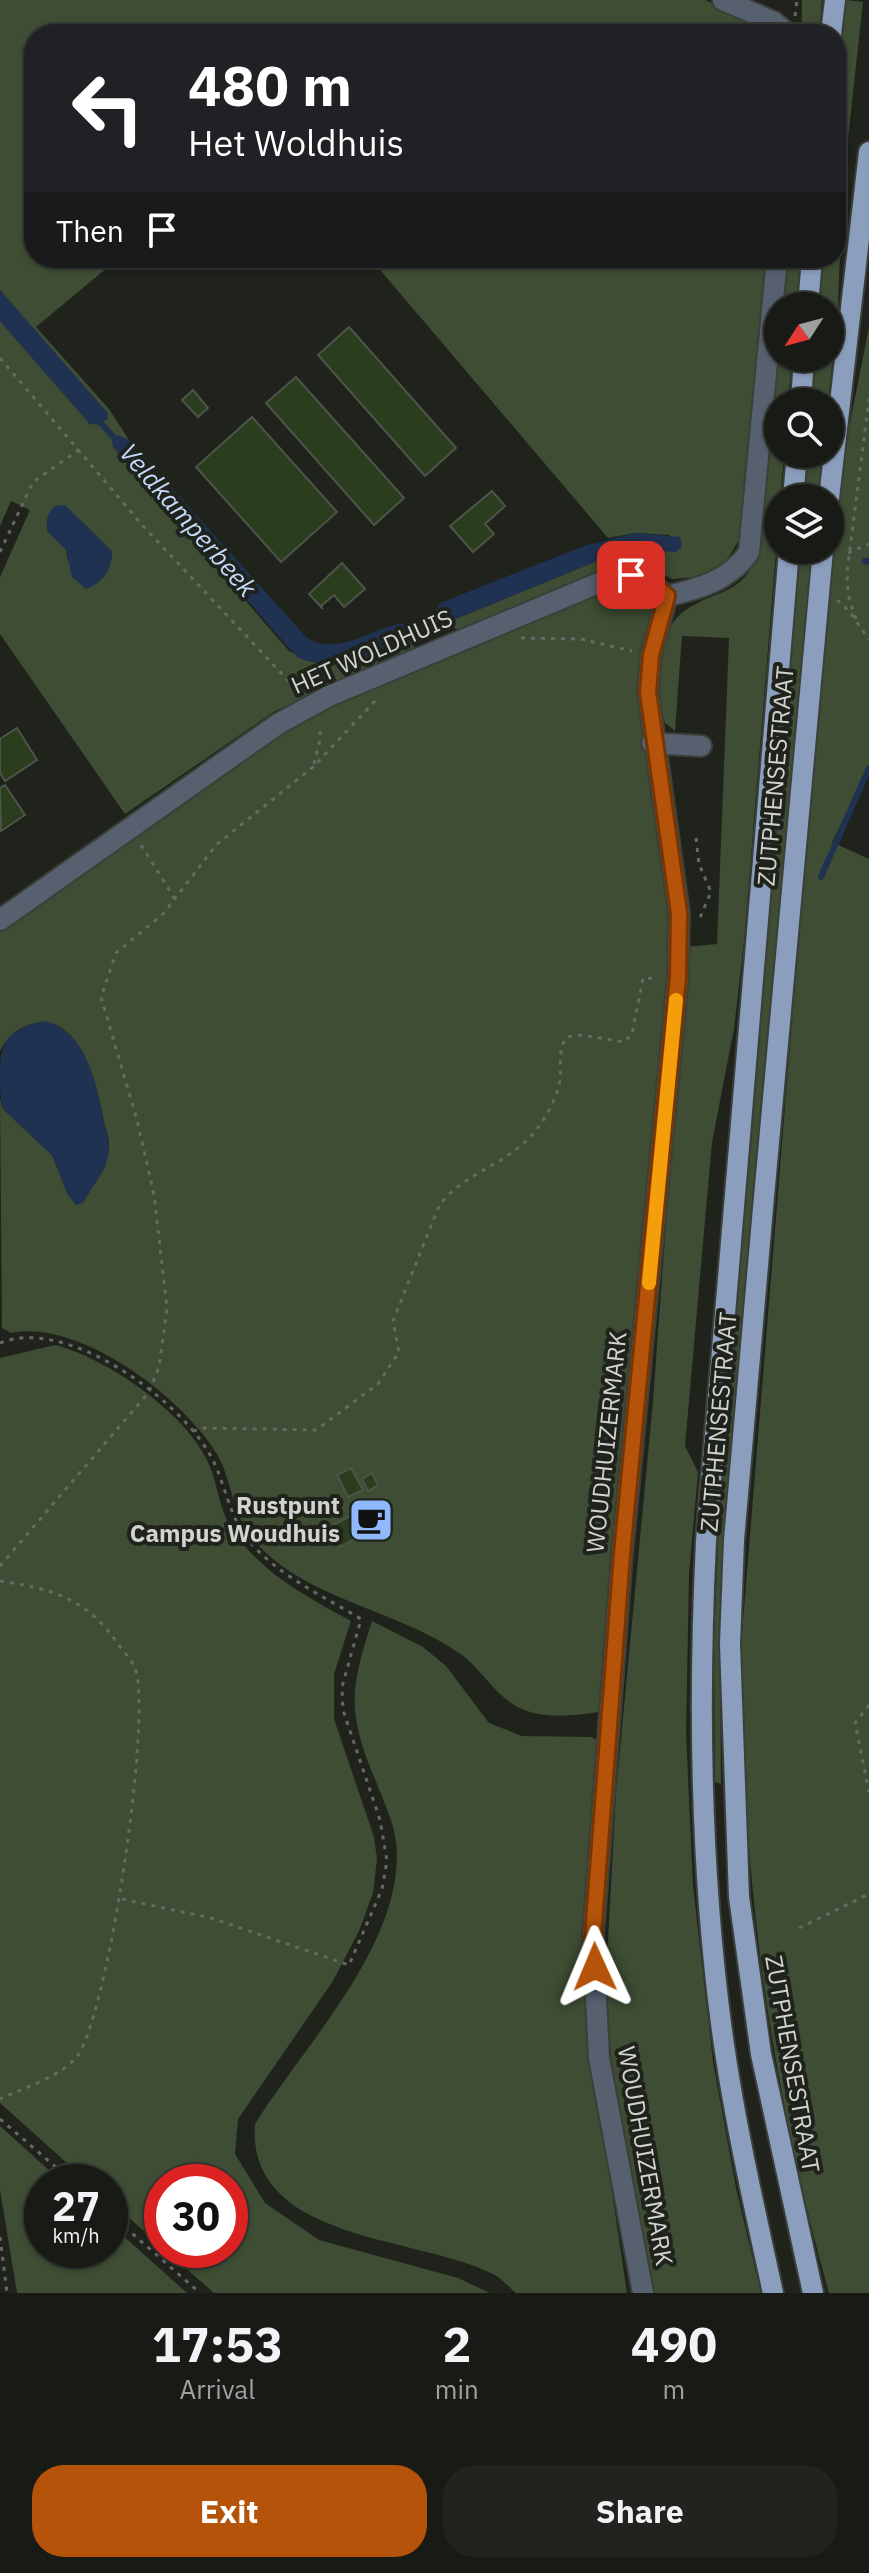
<!DOCTYPE html>
<html lang="en">
<head>
<meta charset="utf-8">
<style>
	:root { --surface:#171a15; --page:#20231e; --text:#f1f3f6; --muted:#9ea1a0; --line:#363834; --accent:#b45309 }
	body { margin:0; font-family:"IBM Plex Sans",sans-serif; background:var(--page); color:var(--text); height:100vh; display:flex; flex-direction:column; font-size:30px; white-space:nowrap }
	* { box-sizing:border-box; margin:0 }
	p { font-size:26px; color:var(--muted) }
	.icon { flex:none; width:44px; height:44px; fill:none; stroke:currentColor; stroke-width:2; stroke-linecap:round; stroke-linejoin:round }
	.map { position:relative; height:2293px; overflow:hidden }
	.side { display:flex; flex-direction:column; background:var(--surface); flex:1 }
	.side>* { flex:none }
	.hud { position:absolute; left:24px; top:24px; width:822px; height:244px; border-radius:32px; box-shadow:0 2px 6px #0004,0 0 0 2px var(--line); background:#202124; color:#fff; overflow:hidden }
	.needle { width:52px; rotate:234deg }
	.tools { position:absolute; left:764px; top:292px; display:grid; gap:16px }
	.tools a { display:grid; place-items:center; width:80px; height:80px; border-radius:50%; background:var(--surface); box-shadow:0 2px 6px #0004,0 0 0 2px var(--line); font-size:40px }
	.speed { position:absolute; left:24px; top:2164px; display:flex; gap:16px; font-size:40px; font-weight:700; text-align:center }
	.speed>* { display:grid; place-content:center; width:104px; height:104px; border-radius:50%; background:var(--surface); box-shadow:0 2px 6px #0004,0 0 0 2px var(--line); line-height:1 }
	.speed small { font-size:20px; font-weight:400 }
	.speed .limit { border:12px solid #d22; background:#fff; color:#111 }
	.pin { position:absolute; display:grid; place-items:center; width:68px; height:68px; color:#fff; margin:-34px; border-radius:16px; box-shadow:0 4px 12px #0006 }
	.me { position:absolute; width:88px; margin:-44px; rotate:359deg; stroke-linejoin:round; filter:drop-shadow(0 0 6px #0008) }
	.turn { display:flex; align-items:center; gap:28px; height:168px; padding:0 32px; font-size:36px }
	.turn .icon { width:104px; height:104px; stroke-width:2.5 }
	.turn b { display:block; font-size:56px; line-height:68px }
	.then { display:flex; align-items:center; height:76px; padding:0 32px; background:#0003; gap:16px; font-size:30px }
	.eta { display:flex; justify-content:space-evenly; align-items:center; height:136px; text-align:center }
	.eta b { font-size:48px; font-weight:700; line-height:56px }
	.primary-button { display:flex; gap:16px; margin-top:auto; padding:16px 32px }
	.primary-button a { flex:1; height:92px; border-radius:32px; background:var(--accent); color:#fff; font-size:32px; font-weight:700; line-height:92px; text-align:center }
	.primary-button a+a { background:var(--page); color:var(--text) }
	.map>svg:first-child { display:block }
</style>
</head>
<body>
<div class="map">
<svg width="869" height="2293" viewBox="0 0 869 2293">
	<rect width="100%" height="100%" fill="#1f231c"/>
	<g fill="#3e4d33" fill-rule="evenodd">
		<path d="M0 0H706L739 19 779 34H34V258H119L36 327 109 409 129 440 113 441V447L289 651C343 677 355 660 405 638L413 628 415 654 275 711 125 814 0 634V577L30 510 11 501 0 526V321L90 424 108 416 0 290ZM92 532 111 551 112 559 68 561 66 550 59 540Z"/>
		<path d="M802 0H822L819 34H802Z"/>
		<path d="M846 0 863 2 842 193 838 308 828 402H810L814 358H830V306H819L823 258H836V113Z"/>
		<path d="M370 258H769L741 536 723 567 699 577 672 579 645 566 618 568 470 630C454 630 443 626 431 615L434 613 438 618 453 620 614 554 681 549 669 535 636 533 608 538Z"/>
		<path d="M786 258H800L796 306H781Z"/>
		<path d="M869 327V558H865L864 563 869 564V768L832 842 869 859V2293H829C768 2075 739 1859 742 1633L823 642 844 453Z"/>
		<path d="M778 340V358H792L788 402H778V454H784L744 941 734 1029 712 1142 685 1446 698 1472 689 1574 686 1733 693 1886 713 2062 736 2188 761 2293H649L612 2072 606 1977 616 1792 653 1401 686 947 717 944 729 638 682 636 675 731 656 715C652 680 656 627 690 607 723 588 746 593 758 550Z"/>
		<path d="M806 454H823L817 498H804Z"/>
		<path d="M800 550H812L726 1519 720 1646 721 1784 715 1782 714 1639 719 1523Z"/>
		<path d="M614 583 643 588 653 608 642 652 637 694 672 939 602 1706 598 1712C575 1716 541 1719 520 1708 495 1696 483 1671 462 1655 399 1609 303 1600 252 1538 232 1514 232 1480 217 1454 183 1398 80 1319 11 1333L2 1328 0 1099 3 1109 52 1155 68 1195 83 1203C91 1188 108 1163 109 1147 110 1139 106 1130 104 1122 98 1088 81 1011 32 1024 17 1028 7 1037 0 1051V932L293 725 346 696Z"/>
		<path d="M55 1345C107 1358 184 1412 207 1460 218 1482 218 1508 232 1529 260 1572 307 1597 351 1621L334 1674V1719L374 1837 377 1859 373 1893 359 1931 333 1981 238 2119 235 2154 265 2203 319 2240 458 2278 490 2293H214L165 2250H230V2182H162V2247L110 2201V2182H88L0 2103V1358Z"/>
		<path d="M372 1621 423 1647 446 1666 489 1723 522 1736 591 1737 600 1742 599 2105 627 2293H516C509 2287 501 2278 493 2274 419 2236 246 2242 255 2124 303 2046 407 1941 396 1842 394 1822 382 1798 375 1779 347 1712 350 1689 372 1621Z"/>
		<path d="M0 2126 62 2182H42V2250H110V2224L187 2293H17L0 2190Z"/>
	</g>
	<g fill="#203251">
		<path d="M0 290 107 412 108 418 100 425 90 424 0 321Z"/>
		<path d="M118 435 129 440 307 638C341 658 373 625 408 623L411 629 405 638C372 657 333 674 297 657L113 447 112 440Z"/>
		<path d="M65 505 112 551C112 570 103 583 86 589L72 577 66 550 47 531C46 520 47 514 55 506Z"/>
		<path d="M636 533 680 537 682 546 676 552 638 550 614 554 453 620 437 618 434 613 440 603 584 546Z"/>
		<path d="M45 1021C88 1033 97 1085 104 1123 106 1131 109 1140 109 1148 109 1170 92 1185 83 1203L76 1205 68 1195 52 1155 3 1109C0 1098 0 1088 0 1077 0 1040 7 1030 45 1021Z"/>
	</g>
	<g fill="none" stroke-linecap="round" stroke-linejoin="round">
		<g stroke="#203251" stroke-width="6">
			<path d="M97 419 119 443"/>
			<path d="M865 561 869 562"/>
			<path d="M821 877 869 768"/>
		</g>
	</g>
	<g fill="#2a3d1c" stroke="#4e534b" stroke-width="2">
		<path d="M349 327 456 448 425 476 318 355Z"/>
		<path d="M296 377 404 498 374 525 266 403Z"/>
		<path d="M193 390 208 408 198 417 182 400Z"/>
		<path d="M252 417 337 512 281 562 196 467Z"/>
		<path d="M492 491 505 506 485 524 494 534 473 552 450 526Z"/>
		<path d="M342 563 365 589 344 607 334 595 321 606 323 609 309 594Z"/>
		<path d="M17 728 37 760 5 781 0 773V739Z"/>
		<path d="M5 785 25 815 1 831 0 788Z"/>
		<path d="M351 1468 363 1490 348 1497 337 1475Z"/>
		<path d="M372 1473 378 1485 368 1491 362 1479Z"/>
		<path d="M350 1516 355 1517 361 1535 340 1547 330 1527Z"/>
	</g>
	<g fill="none" stroke-linecap="round" stroke-linejoin="round">
		<g stroke="#3b3f39" stroke-width="24">
			<g id="minor">
				<path d="M723 0 774 22 788 34"/>
				<path d="M667 596C699 589 730 580 749 552L777 258"/>
				<path d="M652 743 701 746"/>
				<path d="M0 920 278 724 329 696 613 577 643 578 667 596"/>
				<path d="M643 2293 599 2058 593 1936 622 1554 678 977 679 913 648 692 651 655 667 596"/>
			</g>
		</g>
		<g stroke="#3b3f39" stroke-width="24">
			<g id="major">
				<path d="M831 34 835 0"/>
				<path d="M808 306 812 258"/>
				<path d="M801 402 804 358"/>
				<path d="M793 498 797 454"/>
				<path d="M829 498 869 152"/>
				<path d="M773 2293C754 2206 734 2119 722 2031 700 1868 698 1705 706 1541L789 550"/>
				<path d="M813 2293 761 2054 739 1897 730 1644 734 1540 763 1208 823 550"/>
			</g>
		</g>
		<g stroke="#676a64" stroke-width="3" stroke-dasharray="4 6" stroke-linecap="butt">
			<path d="M795 16 797 0"/>
			<path d="M0 358 143 526 298 691"/>
			<path d="M0 552 33 482 80 449"/>
			<path d="M848 553 869 544"/>
			<path d="M837 600 850 612 869 640"/>
			<path d="M856 619 848 595 847 572 869 399"/>
			<path d="M521 638 581 639 632 651"/>
			<path d="M314 764 321 735 317 725"/>
			<path d="M696 838 699 864 711 892 699 920"/>
			<path d="M141 845 175 899"/>
			<path d="M0 1343C66 1316 177 1398 209 1453 226 1482 228 1517 250 1542 279 1576 323 1596 361 1619L342 1687 343 1710 380 1820 387 1861 382 1889 349 1965 211 1918 117 1898"/>
			<path d="M193 1431 205 1428 316 1430 378 1384 399 1352 393 1321 439 1206C461 1175 502 1166 528 1139 542 1126 558 1098 560 1079 562 1064 557 1049 567 1037L582 1035 624 1042 632 1034 643 978 658 979"/>
			<path d="M0 1566 149 1392 159 1367 167 1308 154 1195 137 1120 101 997 116 953 164 913 216 845 313 767 378 698"/>
			<path d="M0 1581C53 1589 86 1598 118 1644 123 1651 132 1660 135 1668 153 1714 107 2026 75 2059 57 2078 23 2088 0 2099"/>
			<path d="M869 1705 855 1723 869 1792"/>
			<path d="M799 1928 869 1894"/>
			<path d="M0 2119 73 2182"/>
			<path d="M110 2214 200 2293"/>
			<path d="M0 2237 7 2293"/>
		</g>
		<use href="#minor" stroke="#56606f" stroke-width="20"/>
		<use href="#major" stroke="#8b9ebd" stroke-width="20"/>
	</g>
	<g fill="none" stroke-linecap="round" stroke-linejoin="round">
		<g stroke="#753606" stroke-width="20">
			<path id="route" d="M595 1967 593 1936 622 1554 678 977 679 913 648 692 651 655 667 596 649 581 631 575"/>
		</g>
		<use href="#route" stroke="#b45309" stroke-width="14"/>
		<path stroke="#f59e0b" stroke-width="14" d="M649 1283 676 1000"/>
	</g>
	<defs>
		<g id="cafe-square" transform="scale(2.3)"><rect x="-9" y="-9" width="18" height="18" rx="4" fill="#8fb8fd" stroke="#1f231c"/><path d="M-5.5-4.5H6V0H3Q3 3.5 0 3.5H-2.5Q-5.5 3.5-5.5 0ZM3-3.2v2h1.7v-2ZM-6 4.5H4V6H-6Z" fill="#111"/></g>
	</defs>
	<g fill-rule="evenodd">
		<use href="#cafe-square" x="371" y="1520"/>
	</g>
	<g text-anchor="middle" stroke-width="8" stroke-linejoin="round" paint-order="stroke">
		<g font-size="24" fill="#d1d3cf" stroke="#1f231c">
			<text transform="translate(372 652) rotate(-24)" y="8">HET WOLDHUIS</text>
			<text transform="translate(776 776) rotate(-85)" y="8">ZUTPHENSESTRAAT</text>
			<text transform="translate(719 1422) rotate(-85)" y="8">ZUTPHENSESTRAAT</text>
			<text transform="translate(607 1442) rotate(-84)" y="8">WOUDHUIZERMARK</text>
			<text transform="translate(792 2064) rotate(80)" y="8">ZUTPHENSESTRAAT</text>
			<text transform="translate(645 2156) rotate(80)" y="8">WOUDHUIZERMARK</text>
		</g>
		<g font-size="24" font-weight="bold" fill="#d1d3cf" stroke="#1f231c" text-anchor="end">
			<text x="340" y="1514">Rustpunt<tspan x="340" dy="28">Campus Woudhuis</tspan></text>
		</g>
		<g font-size="26" font-style="italic" fill="#c4d9fc" stroke="#1f231c">
			<text transform="translate(188 520) rotate(49)" y="9">Veldkamperbeek</text>
		</g>
	</g>
</svg>
<div class="tools">
<a><svg class="needle" viewBox="-14 -14 28 28"><path d="M0-13l5 13h-10z" fill="#e53935"/><path d="M0 13l5-13h-10z" fill="#9ea1a0"/></svg></a>
<a><svg class="icon" aria-label="search" viewBox="0 0 24 24"><circle cx="10" cy="10" r="6"/><path d="M15 15l6 6"/></svg></a>
<a><svg class="icon" aria-label="layers" viewBox="0 0 24 24"><path d="M12 4l9 5-9 5-9-5zM3 14l9 5 9-5"/></svg></a>
</div>
<div class="speed"><div>27<small>km/h</small></div><div class="limit">30</div></div>
<div class="pin" style="left:631px;top:575px;background:#d93025"><svg class="icon" aria-label="arrive" viewBox="0 0 24 24"><path d="M6 21V4h12l-3 4 3 4H6"/></svg></div>
<svg class="me" style="left:595px;top:1967px" viewBox="-20 -20 40 40"><path d="M0-17L14 15 0 8-14 15z" fill="#b45309" stroke="#fff" stroke-width="4"/></svg>
<div class="hud">
<div class="turn"><svg class="icon" aria-label="left" viewBox="0 0 24 24"><path d="M17 20v-9H6M10 6l-5 5 5 5"/></svg><div><b>480 m</b>Het Woldhuis</div></div>
<div class="then">Then<svg class="icon" aria-label="arrive" viewBox="0 0 24 24"><path d="M6 21V4h12l-3 4 3 4H6"/></svg></div>
</div>
</div>
<section class="side">
<div class="eta">
<div><b>17:53</b><p>Arrival</p></div>
<div><b>2</b><p>min</p></div>
<div><b>490</b><p>m</p></div>
</div>
<div class="primary-button"><a>Exit</a><a>Share</a></div>
</section>
</body>
</html>
